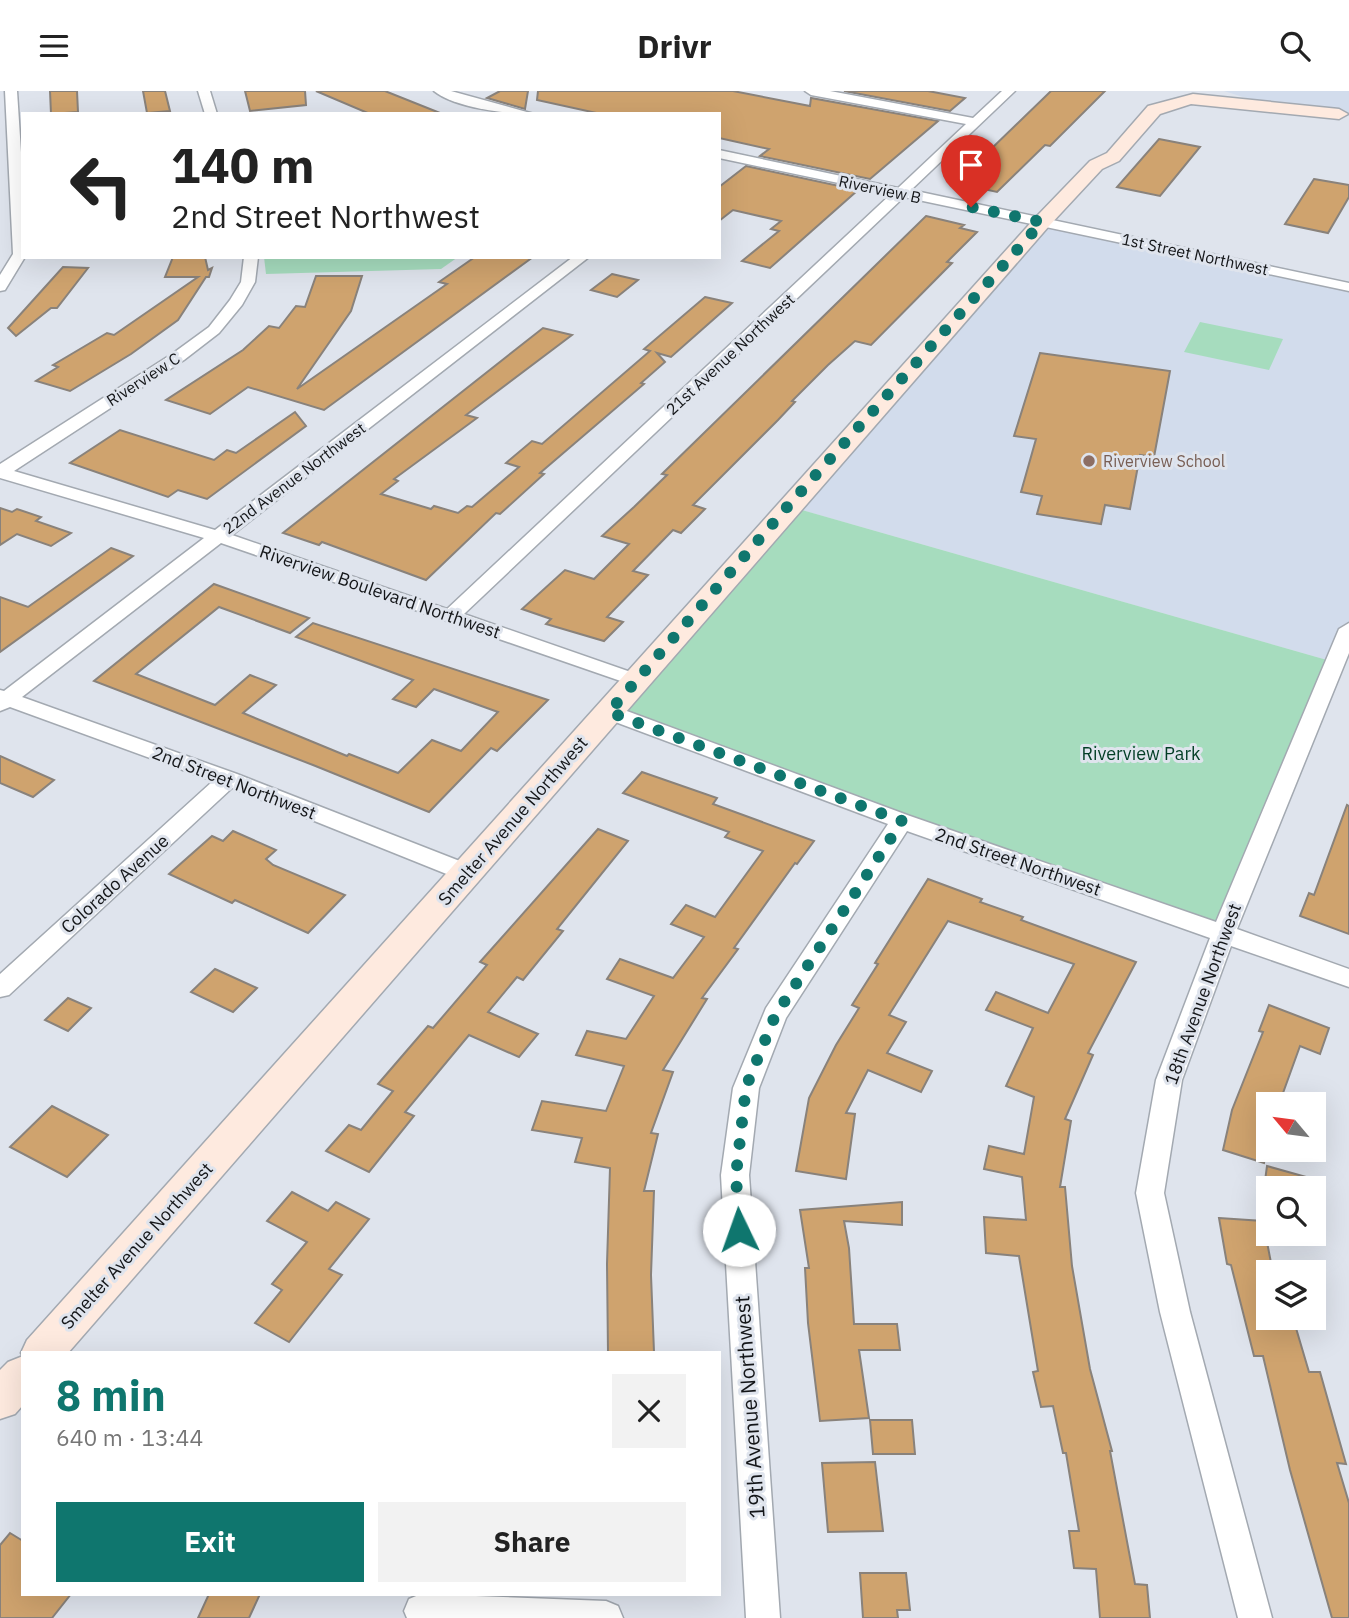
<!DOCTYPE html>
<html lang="en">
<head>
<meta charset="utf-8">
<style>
	:root { --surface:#fff; --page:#f2f2f2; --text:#222; --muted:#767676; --accent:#0f766e }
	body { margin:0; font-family:"IBM Plex Sans",sans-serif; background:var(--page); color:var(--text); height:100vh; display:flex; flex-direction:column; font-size:26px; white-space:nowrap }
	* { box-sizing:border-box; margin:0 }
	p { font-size:23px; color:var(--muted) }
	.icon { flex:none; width:38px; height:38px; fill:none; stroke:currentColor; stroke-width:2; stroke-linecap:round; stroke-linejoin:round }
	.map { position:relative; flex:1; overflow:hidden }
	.drawer { position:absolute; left:21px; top:1260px; width:700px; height:245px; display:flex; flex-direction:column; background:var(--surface); border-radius:0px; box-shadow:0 7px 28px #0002 }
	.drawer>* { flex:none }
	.guide { position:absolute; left:21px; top:21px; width:700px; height:147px; border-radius:0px; box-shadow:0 7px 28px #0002; background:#fff; color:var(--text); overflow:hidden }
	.needle { width:46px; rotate:299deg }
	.buttons { position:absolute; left:1256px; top:1001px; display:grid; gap:14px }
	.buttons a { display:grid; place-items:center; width:70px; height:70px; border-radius:0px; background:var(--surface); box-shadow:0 7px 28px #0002; font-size:35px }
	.pin { position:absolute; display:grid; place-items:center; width:60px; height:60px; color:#fff; margin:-72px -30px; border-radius:50% 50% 50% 0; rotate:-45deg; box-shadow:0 0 7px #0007 }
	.pin .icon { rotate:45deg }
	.me { position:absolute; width:77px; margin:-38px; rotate:357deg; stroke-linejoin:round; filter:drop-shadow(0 0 5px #0008) }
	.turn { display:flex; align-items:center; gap:24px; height:147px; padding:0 35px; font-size:32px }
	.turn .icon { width:91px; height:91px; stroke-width:2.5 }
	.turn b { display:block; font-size:49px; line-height:60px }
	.round { display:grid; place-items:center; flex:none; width:74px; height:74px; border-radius:0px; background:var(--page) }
	.summary { display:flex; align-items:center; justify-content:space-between; height:119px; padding:0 35px }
	h1 { font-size:42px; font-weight:700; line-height:52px; color:var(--accent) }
	.primary-button { display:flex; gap:14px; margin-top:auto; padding:14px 35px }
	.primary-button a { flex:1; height:80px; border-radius:0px; background:var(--accent); color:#fff; font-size:28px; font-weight:700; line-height:80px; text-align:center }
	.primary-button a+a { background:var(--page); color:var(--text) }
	header { display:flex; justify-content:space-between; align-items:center; height:91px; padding:0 35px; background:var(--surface); font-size:32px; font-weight:700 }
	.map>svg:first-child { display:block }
</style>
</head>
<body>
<header><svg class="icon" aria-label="menu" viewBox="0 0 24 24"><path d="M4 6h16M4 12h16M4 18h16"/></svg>Drivr<svg class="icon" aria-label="search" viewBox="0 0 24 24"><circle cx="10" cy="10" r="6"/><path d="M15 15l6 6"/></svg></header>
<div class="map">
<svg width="1349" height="1527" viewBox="0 0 1349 1527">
	<rect width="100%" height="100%" fill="#dfe4ed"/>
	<g fill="#d2dcec">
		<path d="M1224 0H1349V25L1246 7Z"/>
		<path d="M1042 131 1349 196V535L1334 571 788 415Z"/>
	</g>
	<g fill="#a6dcbe">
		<path d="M264 166H458L441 178 266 183Z"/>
		<path d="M1200 231 1283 248 1269 279 1184 261Z"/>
		<path d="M788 415 1334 571 1223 843 609 621Z"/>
	</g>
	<g fill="#cfa36e" stroke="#89827b" stroke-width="2">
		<path d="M50 0H77L78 21 51 23Z"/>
		<path d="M143 0H165L170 20 147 22Z"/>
		<path d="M245 0H305L306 14 250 20Z"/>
		<path d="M316 0H385L440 22 370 23Z"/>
		<path d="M500 0H528L525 18 487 7Z"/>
		<path d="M538 0H733L810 15 811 7 938 30 870 88 760 65 769 58 719 47V23H601L537 9Z"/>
		<path d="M844 0H928L965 7 950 20Z"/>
		<path d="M1051 0H1105L1050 55 1045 54 997 101 956 92Z"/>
		<path d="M1159 48 1200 56 1160 105 1117 96Z"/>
		<path d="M746 75 858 99 770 177 742 170 779 140 771 138 781 130 733 119 719 130V96Z"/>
		<path d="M1314 88 1349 94V106L1328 142 1285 133Z"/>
		<path d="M926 125 964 134 960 137 977 141 947 171 952 172 871 254 855 250 828 274 792 310 795 311 778 329 693 414 705 418 681 442 673 439 633 480 648 484 607 526 623 531 604 550 546 533 551 528 522 518 565 479 594 488 629 453 602 445 634 416 667 384 662 383Z"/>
		<path d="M173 166H205L208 179 212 177 209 186H206L178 229 131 263 70 300 36 290 58 276 53 274 107 242 114 244 198 186H165Z"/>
		<path d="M475 166H533L324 319 248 296 210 323 166 309 243 259 269 235 279 237 296 215 305 216 316 185H362L351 220 297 298 447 193 439 191Z"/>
		<path d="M63 176 88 177 57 217H51L16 245 8 237Z"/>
		<path d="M612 183 638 189 617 206 591 199Z"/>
		<path d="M705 206 732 212 671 266 657 262 665 271 641 292 644 293 540 382 544 383 500 423 496 422 426 489 322 451 319 454 283 442 543 237 572 244 466 324 477 327 394 388 398 390 381 403 431 418 434 415 458 422 467 415 472 416 519 376 506 372 532 350 542 353 650 260 644 258Z"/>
		<path d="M1040 262 1170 280 1154 366 1140 364 1130 418 1105 414 1101 433 1037 423 1042 405 1021 401 1036 348 1014 345Z"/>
		<path d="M295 321 306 335 207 408 178 399 168 406 70 372 120 339 214 369 227 359 236 362Z"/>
		<path d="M0 417 12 421 17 418 41 426 36 430 71 442 51 455 17 443 0 454Z"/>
		<path d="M111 457 133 465 0 561V506L28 516Z"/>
		<path d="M214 493 309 527 290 542 219 516 136 583 215 614 250 584 276 594 243 622 347 665 349 663 398 682 432 649 461 660 498 621 434 598 416 616 393 608 413 589 296 546 313 532 548 609 497 660 491 657 429 721 313 674 94 590Z"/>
		<path d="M0 665 54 689 33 706 0 692Z"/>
		<path d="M642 681 717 707 713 713 814 750 797 773 795 772 734 857 738 858 702 907 707 908 663 979 673 981 651 1042 658 1043 644 1100H654L651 1184 654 1261 608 1262 607 1173 610 1077 575 1071 582 1047 532 1039 542 1010 606 1020 624 975 576 964 587 940 626 948 654 905 607 888 620 868 673 887 704 846 671 833 686 814 715 826 763 760 725 746 729 741 623 702Z"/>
		<path d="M1347 714 1349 715V843L1300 825 1309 802 1314 804Z"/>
		<path d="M598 738 628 750 557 838 563 840 523 889 517 886 488 921 538 943 519 966 469 944 405 1021 414 1025 369 1081 326 1060 349 1034 361 1039 393 1000 378 993 428 935 433 937 487 874 480 871Z"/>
		<path d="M233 740 276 759 266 768 273 774 345 804 308 842 235 809 232 812 169 783 212 745 223 750Z"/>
		<path d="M928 788 982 808 980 811 1023 826 1021 829 1136 871 1088 962 1093 964 1065 1028 1071 1030 1060 1096H1065L1072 1175 1090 1278 1112 1360H1110L1135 1493 1147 1494 1150 1527H1100L1096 1478 1074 1477 1069 1440H1079L1066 1362H1063L1053 1315 1041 1316 1033 1281 1038 1280 1019 1165 986 1162 984 1126 1026 1129 1022 1086 984 1078 989 1055 1024 1063 1034 1006 1006 995 1033 937 986 919 996 901 1048 922 1074 873 948 830 889 924 906 931 887 962 932 980 921 1001 868 979 846 1022 855 1023 846 1088 796 1080 809 1007 836 954 859 917 852 914 878 873 875 872Z"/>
		<path d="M215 878 257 897 233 921 191 901Z"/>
		<path d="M68 907 91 917 68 940 45 929Z"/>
		<path d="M1269 914 1329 937 1320 963 1300 955 1279 1013H1269V1048L1264 1072 1223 1059 1232 1019 1263 941 1259 940Z"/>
		<path d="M52 1015 108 1044 67 1086 10 1056Z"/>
		<path d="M1267 1075 1324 1091V1097H1264Z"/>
		<path d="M292 1101 328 1120 336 1111 369 1128 329 1178 342 1184 289 1251 255 1232 282 1199 272 1193 307 1151 267 1130Z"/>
		<path d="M902 1111V1134L844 1130 849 1157 854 1233H897L900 1259H859L869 1327 820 1330 808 1232 805 1177H809L800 1119Z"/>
		<path d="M1219 1127 1263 1130 1272 1177 1269 1176V1227H1293L1309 1281H1320L1346 1373 1337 1372 1349 1412V1527H1332L1290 1379 1263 1265H1254L1231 1174 1227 1173Z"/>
		<path d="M870 1329H912L915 1363H873Z"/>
		<path d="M875 1371 883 1440 828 1441 822 1372Z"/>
		<path d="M10 1442 23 1450V1503H71L52 1527H0V1454Z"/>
		<path d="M860 1482H906L910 1519H897L898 1527H863Z"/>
		<path d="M209 1503H260L249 1527H198Z"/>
	</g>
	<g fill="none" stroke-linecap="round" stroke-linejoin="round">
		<g stroke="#a3a9b1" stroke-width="3">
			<g id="street">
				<path d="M5 0H17L23 92V166H25L5 199 0 200V184L13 163Z"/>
				<path d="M198 0H210L217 23H205Z"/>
				<path d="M434 0H451L534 23C507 23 455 17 434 0Z"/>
				<path d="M805 0H830L973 27 1002 0H1015L911 99 1349 192V200L904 106 464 523 645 586 648 590 645 594 638 596 221 452 22 606 237 683 475 776 479 782 475 788 467 790 459 788 232 697 9 904 0 906V883L213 690 10 616 0 620V599L4 600 204 447 0 387V373L172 263 209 236 230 209 241 191 244 166H258L255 191 242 214 219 242 184 269 14 380 215 439 573 166H589L232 444 447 518 891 103 719 67V59L898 97 966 33 811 4Z"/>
				<path d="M1349 532V562L1237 838 1349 878V896L1231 855 1182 989 1164 1102 1190 1221 1272 1527H1238L1160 1221 1136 1102 1156 989 1210 847 907 740 786 927 759 997 749 1084 780 1527H746L721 1084 733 997 766 917 888 733 602 626 599 621 602 616H616L910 725 1216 831 1339 538Z"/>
				<path d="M421 1503 606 1510 618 1515 623 1527H407L404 1520 409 1508Z"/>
			</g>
		</g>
		<g stroke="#a3a9b1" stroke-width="3">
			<g id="secondary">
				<path d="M1193 3 1339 18 1348 23 1339 28 1191 13 1160 23 1119 70 1102 78 1049 135 68 1262H23V1265L21 1262 27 1249 1035 127 1090 70 1107 62 1148 15Z"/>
				<path d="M23 1265V1314L15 1323 0 1328V1279L8 1271Z"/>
			</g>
		</g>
		<use href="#street" fill="#fff" fill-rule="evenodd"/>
		<use href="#secondary" fill="#feeadf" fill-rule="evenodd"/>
	</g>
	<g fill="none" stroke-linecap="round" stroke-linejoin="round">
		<path stroke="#0f766e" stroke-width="12" stroke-dasharray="0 21.6" d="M739 1139 736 1084 746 996 775 925 902 730 609 621 788 415 1042 131 971 116"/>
	</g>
	<circle fill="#8d6e63" stroke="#dfe4ed" stroke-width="2.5" cx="1089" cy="370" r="7"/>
	<g text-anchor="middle" stroke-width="6" stroke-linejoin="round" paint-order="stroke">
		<g font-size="16" fill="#141619" stroke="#dfe4ed">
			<text transform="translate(880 98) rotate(12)" y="6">Riverview B</text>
			<text transform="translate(1195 163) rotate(12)" y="6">1st Street Northwest</text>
			<text transform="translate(730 263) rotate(-43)" y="6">21st Avenue Northwest</text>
			<text transform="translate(143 288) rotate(-33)" y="6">Riverview C</text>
			<text transform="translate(294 387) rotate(-37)" y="6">22nd Avenue Northwest</text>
		</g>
		<g font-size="16" fill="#785e54" stroke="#dfe4ed" text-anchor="start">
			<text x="1103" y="376">Riverview School</text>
		</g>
		<g font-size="18" fill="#141619" stroke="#dfe4ed">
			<text transform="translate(380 501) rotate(19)" y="6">Riverview Boulevard Northwest</text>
			<text transform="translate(234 692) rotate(21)" y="6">2nd Street Northwest</text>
			<text transform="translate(513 730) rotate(-49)" y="6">Smelter Avenue Northwest</text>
			<text transform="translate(1018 771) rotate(19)" y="6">2nd Street Northwest</text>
			<text transform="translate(115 793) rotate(-42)" y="6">Colorado Avenue</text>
			<text transform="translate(1203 903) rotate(-70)" y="6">18th Avenue Northwest</text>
			<text transform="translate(137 1155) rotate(-48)" y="6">Smelter Avenue Northwest</text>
		</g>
		<g font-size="18" fill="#023d25" stroke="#dfe4ed">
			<text x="1141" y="669">Riverview Park</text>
		</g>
		<g font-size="21" fill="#141619" stroke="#dfe4ed">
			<text transform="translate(750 1316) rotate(-94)" y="7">19th Avenue Northwest</text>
		</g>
	</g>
</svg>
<div class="buttons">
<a><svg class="needle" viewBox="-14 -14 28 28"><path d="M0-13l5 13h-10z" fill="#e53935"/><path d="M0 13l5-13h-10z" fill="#767676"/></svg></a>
<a><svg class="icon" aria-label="search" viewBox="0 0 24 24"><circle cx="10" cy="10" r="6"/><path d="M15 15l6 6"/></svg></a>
<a><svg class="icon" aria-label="layers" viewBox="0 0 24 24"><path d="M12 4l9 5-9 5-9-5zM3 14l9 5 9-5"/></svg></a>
</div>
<div class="pin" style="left:971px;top:116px;background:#d93025"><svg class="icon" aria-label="arrive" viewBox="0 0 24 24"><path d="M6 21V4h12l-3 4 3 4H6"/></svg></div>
<svg class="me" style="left:739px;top:1139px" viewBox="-20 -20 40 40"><circle r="19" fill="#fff"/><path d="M0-13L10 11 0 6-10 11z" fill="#0f766e"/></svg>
<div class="guide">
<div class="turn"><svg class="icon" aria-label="left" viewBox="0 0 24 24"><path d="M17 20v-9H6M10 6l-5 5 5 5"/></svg><div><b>140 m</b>2nd Street Northwest</div></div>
</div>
<section class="drawer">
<div class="summary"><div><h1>8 min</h1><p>640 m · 13:44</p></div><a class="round"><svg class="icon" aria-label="close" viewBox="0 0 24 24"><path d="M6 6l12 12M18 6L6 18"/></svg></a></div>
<div class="primary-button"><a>Exit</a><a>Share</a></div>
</section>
</div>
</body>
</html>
